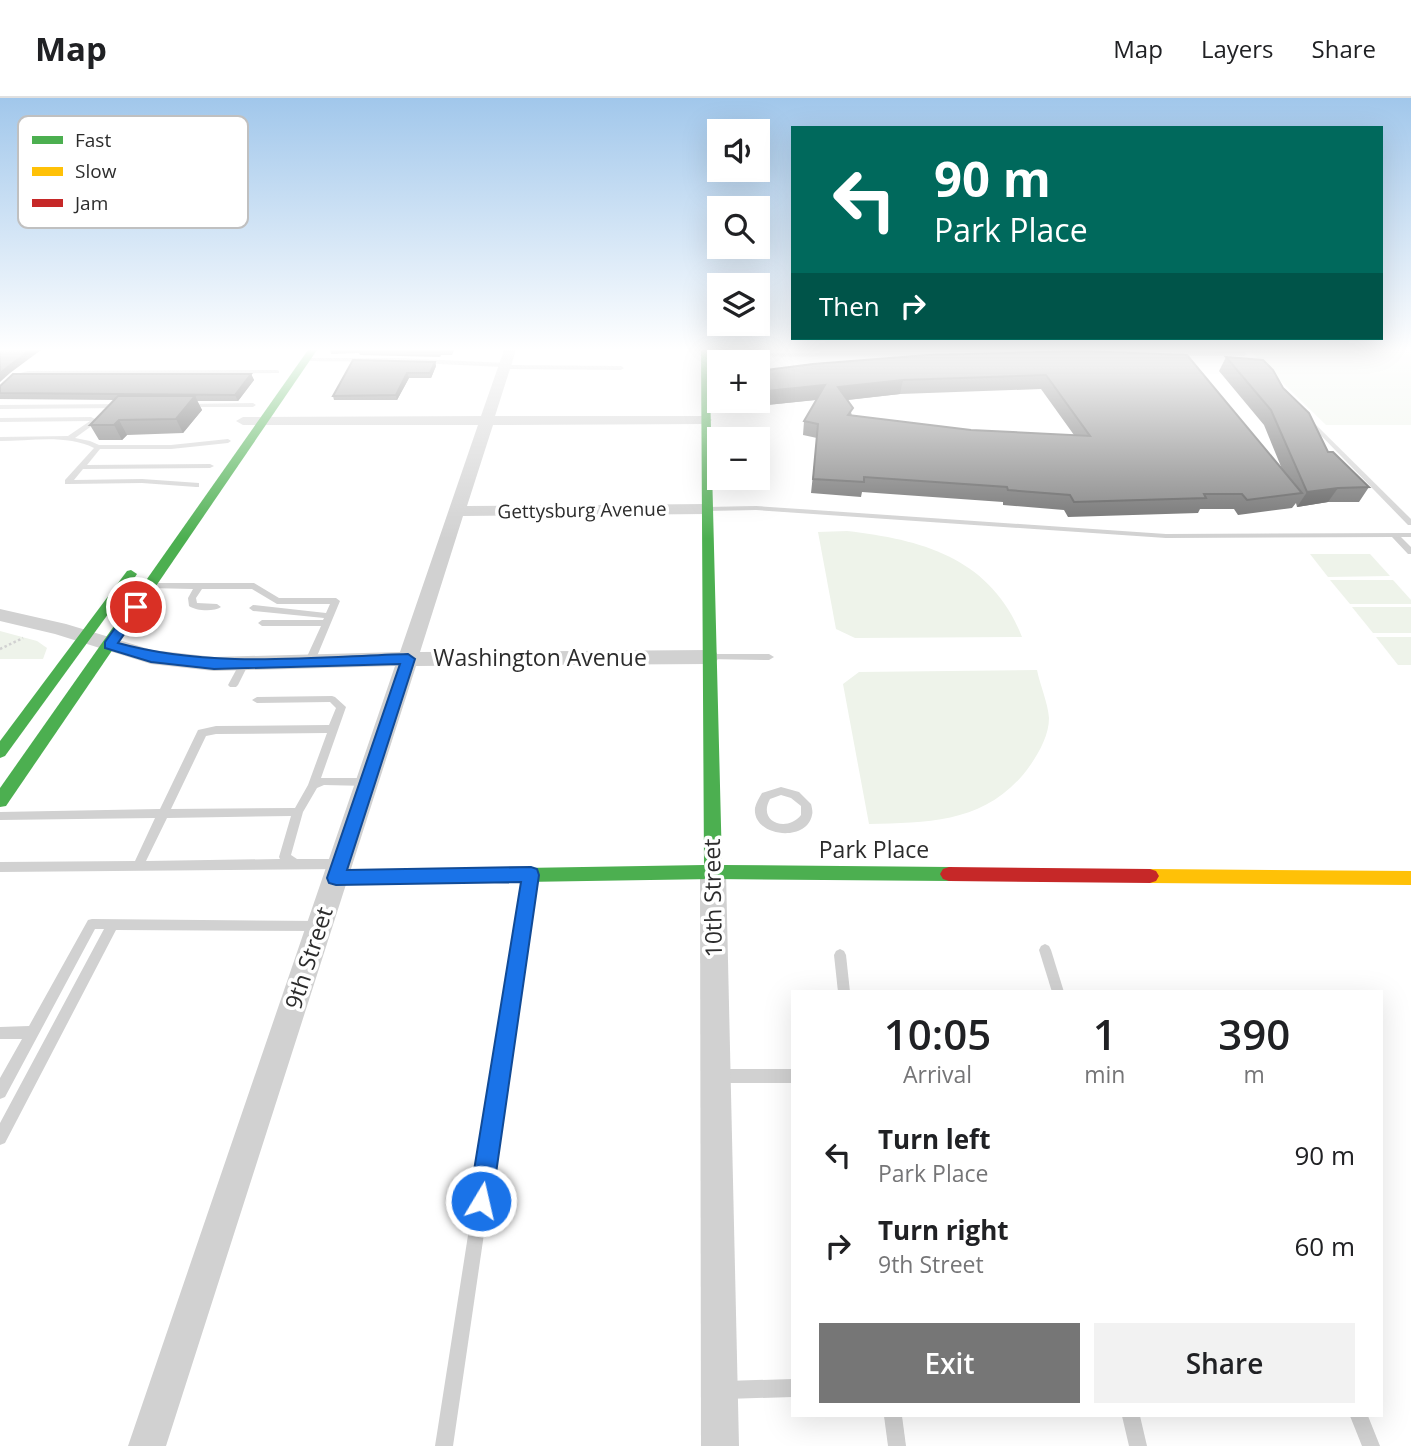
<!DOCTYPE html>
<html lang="en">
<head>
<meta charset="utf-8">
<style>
	:root { --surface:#fff; --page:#f2f2f2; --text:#202124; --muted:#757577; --line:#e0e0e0; --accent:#767676 }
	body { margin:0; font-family:"Open Sans",sans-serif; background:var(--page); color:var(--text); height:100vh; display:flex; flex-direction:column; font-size:26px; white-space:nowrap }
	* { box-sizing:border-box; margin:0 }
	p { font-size:23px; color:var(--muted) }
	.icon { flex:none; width:38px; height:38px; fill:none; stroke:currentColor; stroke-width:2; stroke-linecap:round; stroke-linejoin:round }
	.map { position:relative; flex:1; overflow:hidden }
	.panel { position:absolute; left:791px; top:892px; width:592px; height:427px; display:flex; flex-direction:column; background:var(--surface); border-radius:0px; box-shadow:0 7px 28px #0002 }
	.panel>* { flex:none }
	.top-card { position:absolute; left:791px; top:28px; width:592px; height:214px; border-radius:0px; box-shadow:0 7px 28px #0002; background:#00695c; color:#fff; overflow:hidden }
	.controls { position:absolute; left:707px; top:21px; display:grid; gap:14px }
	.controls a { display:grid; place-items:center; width:63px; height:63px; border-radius:0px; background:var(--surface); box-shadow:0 7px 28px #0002; font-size:35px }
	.pin { position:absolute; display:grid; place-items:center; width:60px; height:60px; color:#fff; margin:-30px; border:4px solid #fff; border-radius:50%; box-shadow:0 2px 7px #0007 }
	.me { position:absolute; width:77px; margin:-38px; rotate:9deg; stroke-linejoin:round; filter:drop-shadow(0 0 5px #0008) }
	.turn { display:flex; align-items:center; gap:24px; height:147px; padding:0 28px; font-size:32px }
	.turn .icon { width:91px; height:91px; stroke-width:2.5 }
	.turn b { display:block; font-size:49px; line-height:60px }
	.then { display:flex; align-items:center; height:66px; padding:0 28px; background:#0003; gap:14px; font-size:26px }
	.eta { display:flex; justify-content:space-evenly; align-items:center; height:119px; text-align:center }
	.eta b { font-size:42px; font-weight:600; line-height:49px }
	.cta { display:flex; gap:14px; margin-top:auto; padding:14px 28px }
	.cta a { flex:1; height:80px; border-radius:0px; background:var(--accent); color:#fff; font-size:28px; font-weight:600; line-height:80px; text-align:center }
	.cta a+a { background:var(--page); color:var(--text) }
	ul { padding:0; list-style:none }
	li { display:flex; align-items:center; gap:21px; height:91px; padding:0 28px }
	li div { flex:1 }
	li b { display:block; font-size:26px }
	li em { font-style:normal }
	header { display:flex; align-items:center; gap:42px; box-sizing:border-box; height:98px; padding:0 35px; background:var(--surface); border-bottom:2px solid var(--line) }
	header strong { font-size:33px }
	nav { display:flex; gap:38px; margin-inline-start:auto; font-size:24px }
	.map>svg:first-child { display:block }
</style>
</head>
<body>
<header>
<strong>Map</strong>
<nav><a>Map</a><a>Layers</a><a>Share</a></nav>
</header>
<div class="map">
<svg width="1411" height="1348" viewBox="0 0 1411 1348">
	<rect width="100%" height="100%" fill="#fff"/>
	<g fill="#eef3ea">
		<path d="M1249 252H1411V327H1326Z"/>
		<path d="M847 433C925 442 991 461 1022 539L855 540 836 531 818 434Z"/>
		<path d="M1310 456H1370L1390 478 1328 479Z"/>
		<path d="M1330 482H1393L1411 502V506H1350Z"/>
		<path d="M1352 509H1411V535H1373Z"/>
		<path d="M0 533 37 543 47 550 43 561H0Z"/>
		<path d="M1376 539H1411V567H1398Z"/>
		<path d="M1037 572C1040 587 1048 605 1049 620 1049 637 1039 655 1029 669 989 724 932 725 869 726L843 586 859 574Z"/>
	</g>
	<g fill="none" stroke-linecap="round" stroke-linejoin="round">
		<path stroke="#d1d1d1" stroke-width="2.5" stroke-dasharray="2.5 2.5" stroke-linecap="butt" d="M0 551 23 540"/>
		<g fill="#d1d1d1" fill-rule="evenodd">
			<path d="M705 255H962L965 257 962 259 703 258 702 257Z"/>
			<path d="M1156 255 1244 254 1247 256 1244 258H1154V256Z"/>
			<path d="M306 260H399L506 265 509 267 621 268 624 270 621 272 505 271 502 269 399 264 304 263 303 262Z"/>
			<path d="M277 272 279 273V275L28 277 16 279 0 294V288L12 277 28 273Z"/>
			<path d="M186 306 253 305 256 307 253 309H184V307Z"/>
			<path d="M0 307 121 306 124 308 121 310 0 311Z"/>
			<path d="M1307 318 1411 421V427H1408L1305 321V319Z"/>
			<path d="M91 319 97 322V324L75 340 90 343 99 347H171L228 341 231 343 228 345 171 351H100L87 367 210 366 214 368 210 370 83 371 74 382 142 381 199 385V389H196L142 385 68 386H65V382L94 350C67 336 30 343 0 343V339L68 338 90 323 0 324V320Z"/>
			<path d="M756 408 1166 436 1411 435V439H1401L1411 449V456H1408L1392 439 1166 440 756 412 707 413 703 411 707 409Z"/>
			<path d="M151 485H254L279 500H336L340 503 315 563 310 566 305 563 321 528H262L258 525 262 522H323L324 520 253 513 249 510 253 507 326 515 330 506H277L252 491H202L196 500 197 505 217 506 221 509C214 514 196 513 189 508L188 500 193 491 148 490V486Z"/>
			<path d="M709 556H769L774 559 769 562 706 561 704 559Z"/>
			<path d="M244 562 249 565 238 587 236 589H230L228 587 241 563Z"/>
			<path d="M332 598 335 599 346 609 321 680H367L371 681 372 684 371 687 367 688 324 687 317 690 303 714 291 757 297 761H340L344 763 346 766 344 769 340 771 0 774V764L135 763 155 720 0 722V714L160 711 198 632 216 628 329 627 336 610 330 604 257 605 252 602 257 599ZM327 635 308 687 295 710 171 711 206 638 216 636ZM291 718 279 759 280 761 146 763 167 720Z"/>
			<path d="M781 689 799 694 811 706C812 710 813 714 812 717 807 745 752 739 755 710 756 705 759 700 762 695ZM781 697 791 700 801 708V717C787 735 757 724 770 701Z"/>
			<path d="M530 775 534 777 536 780 453 1348H435L524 780 526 777Z"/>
			<path d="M92 821 320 823 324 824 326 828 324 832 320 833 116 832 5 1045 0 1047V1025L104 831H95L5 999 0 1001V980L22 941H0V929L29 928 88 822Z"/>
			<path d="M1045 846 1049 848 1051 852 1064 894H1052L1039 852 1041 848Z"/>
			<path d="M840 851 844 853 846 857 850 894H838L834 857 836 853Z"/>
			<path d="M718 971H793V985H718L713 983 711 978 713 973Z"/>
			<path d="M793 1281V1299L726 1301 720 1298 717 1292 720 1286 726 1283Z"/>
			<path d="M884 1318H902L906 1348H888Z"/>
			<path d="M1122 1318H1140L1147 1348H1129Z"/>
			<path d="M1350 1318H1368L1380 1348H1362Z"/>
		</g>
		<g fill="#d1d1d1" fill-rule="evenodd">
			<path d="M504 252H516L495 318H705L712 322 705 326 493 327 467 408 707 406 715 411 707 416 463 418 420 554 709 552 716 554 719 559 716 564 709 566 416 568 166 1348H128L395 568 214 573 151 566 55 536 0 523V511L66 526 152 552 214 559 400 554 478 327H243L236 323 243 319 481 318Z"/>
			<path d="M713 763 722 767 726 774 739 1348H701L700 774 704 767Z"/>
		</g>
		<g fill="#4caf50" fill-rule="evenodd">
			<path d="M308 252H317L6 708 0 709V690Z"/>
			<path d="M701 252H709L722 767 949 769 955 771 958 776 955 781 949 783 713 781 336 787 330 785 327 780 330 775 336 773 704 767Z"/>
			<path d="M131 472 137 476 135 479 5 658 0 660V643L127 473Z"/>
		</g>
		<path fill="#ffc107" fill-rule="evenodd" d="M1150 771 1411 773V787L1150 785 1144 783 1141 778 1144 773Z"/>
		<path fill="#c62828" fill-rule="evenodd" d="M949 769 1150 771 1156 773 1159 778 1156 783 1150 785 949 783 943 781 940 776 943 771Z"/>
	</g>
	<g fill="#6c6c6c" fill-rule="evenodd">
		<path d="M330 252H454L452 257H441L440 259 360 257 359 255 331 256Z"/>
		<path d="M1080 253 1282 371 1264 327 1219 273 1226 259 1283 290 1328 354 1369 389 1359 404H1328L1297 409 1296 405 1292 410 1238 417 1234 411H1200L1198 415 1068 419 1064 412 1003 407V404L862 394 861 399 811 395 817 340 803 337 804 323 816 302 747 309 743 303H758ZM1041 291 1074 337 971 332 852 318 848 302 900 296Z"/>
		<path d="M435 264 436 268 431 280H409L397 302H334L333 298Z"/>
		<path d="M251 276 254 282 238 303H197L202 312 183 335 127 337 122 342H99L90 327 115 302 0 301V288Z"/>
	</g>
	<g fill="#585858">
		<path d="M30 252H41L10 275 0 284V275Z"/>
		<path d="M435 264 436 268 431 280 430 275Z"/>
		<path d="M407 275 409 280 397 302 396 297Z"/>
		<path d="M251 276 254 282 238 303 235 297Z"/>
		<path d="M903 282 900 296 837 303 838 289Z"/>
		<path d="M825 287 824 301 747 309V303H758V294Z"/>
		<path d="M195 298 202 312 183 335 176 321Z"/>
		<path d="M119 322 127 337 122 342 114 327Z"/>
		<path d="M1338 390 1328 404 1297 409 1307 394Z"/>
	</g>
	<g fill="#7d7d7d" stroke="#585858" stroke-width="2" fill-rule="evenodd">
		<path d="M0 252H30L0 275Z"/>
		<path d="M358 252H440L439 254Z"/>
		<path d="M1080 253 1187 257 1302 395 1247 402 1242 396H1204L1206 400 1074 404 1070 397 1008 392 1007 389 864 379V384L813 381 818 326 804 323 825 287 758 294V273L813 266 928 257ZM1046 277 1090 338 971 332 848 317 853 310 838 289 903 282Z"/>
		<path d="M1226 259 1263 262 1273 272 1283 290 1309 315 1328 354H1333L1369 389 1338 390 1307 394 1271 312Z"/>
		<path d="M353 262 435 264 430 275H407L396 297 333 298Z"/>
		<path d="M13 276H251L235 297 0 295V288Z"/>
		<path d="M118 298H195L176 321 119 322 114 327H90Z"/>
	</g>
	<linearGradient id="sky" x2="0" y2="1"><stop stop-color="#a1c7eb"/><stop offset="0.57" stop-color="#fff"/><stop offset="1" stop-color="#fff" stop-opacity="0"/></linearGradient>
	<rect width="1411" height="441" fill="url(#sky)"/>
	<path fill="#1a73e8" stroke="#114b97" stroke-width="2" d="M136 504 143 509 118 545C212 571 312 559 408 556L415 561 347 772 531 769 537 771 539 777 492 1103 489 1111 481 1115 473 1111 469 1103 521 784 336 787 329 785 327 780 400 566 214 571 151 564 105 550V544L132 506Z"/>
	<g text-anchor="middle" stroke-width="7" stroke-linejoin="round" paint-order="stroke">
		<g font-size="19" fill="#2c2c2c" stroke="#fff">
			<text transform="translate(582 412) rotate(-1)" y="7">Gettysburg Avenue</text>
		</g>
		<g font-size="23" fill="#2c2c2c" stroke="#fff">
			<text x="540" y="568">Washington Avenue</text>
			<text x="874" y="760">Park Place</text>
			<text transform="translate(713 800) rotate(-91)" y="8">10th Street</text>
			<text transform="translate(309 860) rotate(-72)" y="8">9th Street</text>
		</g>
	</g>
	<rect x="18" y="18" width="230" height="112" rx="10" fill="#fff" stroke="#c0c0c0" stroke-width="2"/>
	<rect x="32" y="38" width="31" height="8" fill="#4caf50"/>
	<rect x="32" y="69" width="31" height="9" fill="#ffc107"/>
	<rect x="32" y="101" width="31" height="8" fill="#c62828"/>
	<g font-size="19" fill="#2c2c2c">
		<text x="75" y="49">Fast</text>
		<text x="75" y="80">Slow</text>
		<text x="75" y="112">Jam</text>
	</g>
</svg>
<div class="controls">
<a><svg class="icon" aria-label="sound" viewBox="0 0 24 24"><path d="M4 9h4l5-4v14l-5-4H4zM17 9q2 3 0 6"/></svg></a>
<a><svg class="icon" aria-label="search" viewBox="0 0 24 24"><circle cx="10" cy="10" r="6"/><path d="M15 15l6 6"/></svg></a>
<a><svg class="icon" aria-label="layers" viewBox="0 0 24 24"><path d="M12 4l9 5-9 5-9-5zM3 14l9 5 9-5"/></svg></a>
<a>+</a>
<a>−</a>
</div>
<div class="pin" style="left:136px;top:509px;background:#d93025"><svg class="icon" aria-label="arrive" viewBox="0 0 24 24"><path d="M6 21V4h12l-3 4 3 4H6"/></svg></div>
<svg class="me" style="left:481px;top:1103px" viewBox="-20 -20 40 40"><circle r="17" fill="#1a73e8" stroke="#fff" stroke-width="3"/><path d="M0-11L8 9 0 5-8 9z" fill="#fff"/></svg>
<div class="top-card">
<div class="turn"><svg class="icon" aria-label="left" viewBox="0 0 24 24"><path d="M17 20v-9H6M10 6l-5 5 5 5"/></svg><div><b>90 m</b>Park Place</div></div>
<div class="then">Then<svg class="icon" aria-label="right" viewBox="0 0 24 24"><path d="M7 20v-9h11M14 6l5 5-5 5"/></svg></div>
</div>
<section class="panel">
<div class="eta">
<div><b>10:05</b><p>Arrival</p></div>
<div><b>1</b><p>min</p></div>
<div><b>390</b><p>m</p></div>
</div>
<ul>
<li><svg class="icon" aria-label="left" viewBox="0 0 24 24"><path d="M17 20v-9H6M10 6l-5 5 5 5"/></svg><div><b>Turn left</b><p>Park Place</p></div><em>90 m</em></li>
<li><svg class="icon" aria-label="right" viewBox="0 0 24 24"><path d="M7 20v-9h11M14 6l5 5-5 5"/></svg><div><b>Turn right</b><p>9th Street</p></div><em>60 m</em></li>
</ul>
<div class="cta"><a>Exit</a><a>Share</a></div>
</section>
</div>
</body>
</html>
